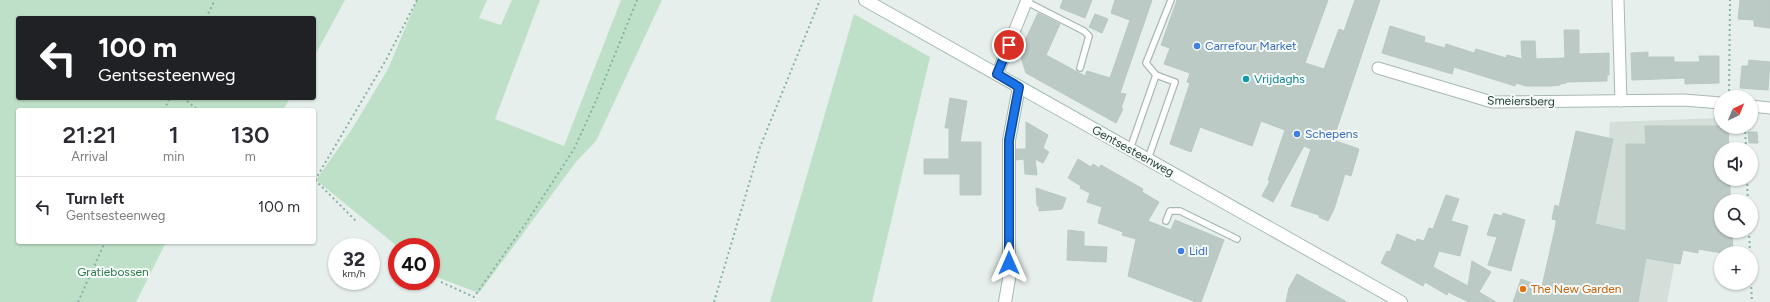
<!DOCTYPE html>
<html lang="en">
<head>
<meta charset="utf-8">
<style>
	:root { --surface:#fff; --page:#f7f7f7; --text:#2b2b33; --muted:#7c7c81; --line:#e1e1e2 }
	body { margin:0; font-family:Figtree,sans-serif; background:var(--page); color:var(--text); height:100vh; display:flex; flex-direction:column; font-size:15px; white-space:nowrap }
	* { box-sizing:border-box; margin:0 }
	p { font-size:13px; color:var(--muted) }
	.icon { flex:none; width:22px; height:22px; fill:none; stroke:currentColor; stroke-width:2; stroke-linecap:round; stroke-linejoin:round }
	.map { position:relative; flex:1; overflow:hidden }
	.side { position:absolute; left:16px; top:108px; width:300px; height:136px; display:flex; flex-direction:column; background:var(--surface); border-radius:4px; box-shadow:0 1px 3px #0004 }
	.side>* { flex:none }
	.hud { position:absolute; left:16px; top:16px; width:300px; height:84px; border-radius:4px; box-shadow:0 1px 3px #0004; background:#202124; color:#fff; overflow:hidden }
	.needle { width:26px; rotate:43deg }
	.controls { position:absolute; left:1714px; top:90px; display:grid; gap:8px }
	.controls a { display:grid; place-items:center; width:44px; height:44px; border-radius:50%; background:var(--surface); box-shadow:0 1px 3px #0004; font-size:20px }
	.speed { position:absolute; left:328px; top:238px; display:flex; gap:8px; font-size:20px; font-weight:700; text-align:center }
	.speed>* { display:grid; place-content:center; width:52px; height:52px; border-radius:50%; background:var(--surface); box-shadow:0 1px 3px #0004; line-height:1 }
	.speed small { font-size:10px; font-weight:400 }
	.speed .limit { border:6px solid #d22; background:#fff; color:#111 }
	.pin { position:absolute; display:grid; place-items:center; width:34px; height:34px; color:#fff; margin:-17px; border:2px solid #fff; border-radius:50%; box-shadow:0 1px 4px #0007 }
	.me { position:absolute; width:44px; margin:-22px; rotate:0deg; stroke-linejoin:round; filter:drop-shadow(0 0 3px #0008) }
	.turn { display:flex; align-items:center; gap:14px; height:84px; padding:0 16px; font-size:18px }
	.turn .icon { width:52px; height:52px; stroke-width:2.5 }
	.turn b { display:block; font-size:28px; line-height:34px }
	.eta { display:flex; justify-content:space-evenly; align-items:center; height:68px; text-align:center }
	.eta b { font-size:24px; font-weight:600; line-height:28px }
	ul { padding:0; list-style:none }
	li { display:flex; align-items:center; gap:12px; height:60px; padding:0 16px; border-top:1px solid var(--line) }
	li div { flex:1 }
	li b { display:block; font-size:15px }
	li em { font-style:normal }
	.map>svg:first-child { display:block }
</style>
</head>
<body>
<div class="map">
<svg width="1770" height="302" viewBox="0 0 1770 302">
	<rect width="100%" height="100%" fill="#e6efeb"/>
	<path fill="#d4dfda" d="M1721 118V179H1730L1731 201H1721V231L1678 245 1667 302H1538L1576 131 1609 138 1610 122Z"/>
	<g fill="#bfe0c8">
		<path d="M0 0H345L314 57V18H18V98H290L283 110H18V242H166L136 302H0Z"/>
		<path d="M417 0H487L479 18 501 25 512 0H540L495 119 564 146 621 0H662L596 141 576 162 479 293 431 275V247H398L316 180 352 129 388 69Z"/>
		<path d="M854 14 930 57 872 302H770Z"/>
	</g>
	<g fill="#bbcac4" stroke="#b8c9c2">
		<path d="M1063 0H1092L1085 18 1060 8Z"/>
		<path d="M1115 0H1152L1120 93 1126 94 1121 108 1123 109 1116 123 1026 73 1020 54 1022 47 1038 13 1060 24 1046 55 1085 76 1087 71 1110 78 1130 20 1111 13Z"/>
		<path d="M1177 0H1328L1305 63 1324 69 1339 29 1344 31 1355 0H1380L1333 140 1359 149 1351 176 1345 174 1334 209 1328 221 1319 217V215L1291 206 1311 149 1304 146 1273 202 1262 196 1270 181 1268 180 1285 130 1261 121 1252 146 1200 127 1191 152 1170 144 1190 83 1187 82 1190 73 1164 64 1170 48 1161 45Z"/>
		<path d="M1740 0H1770V28L1754 26V20L1738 19Z"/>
		<path d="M1095 14 1108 19 1102 33 1089 27Z"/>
		<path d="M1390 26 1425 37 1424 42 1445 48 1446 44 1474 53 1476 49 1506 58 1507 55 1522 59 1521 41H1535L1536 59 1565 58 1564 30H1579V54L1609 53V75H1607V81L1566 82V83L1560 84V85L1551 86H1526L1516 83 1515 86 1454 67 1452 74 1382 53Z"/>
		<path d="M1648 52V57H1674V62H1700L1699 56H1719V83L1685 84V78L1632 80 1631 53Z"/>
		<path d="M1749 60 1770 62 1768 90 1740 88 1742 66H1748Z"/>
		<path d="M950 98 967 101 960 142H981V195H960V174H924V159H949V128H945Z"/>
		<path d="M1026 122 1048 135 1043 148 1049 152 1043 163 1035 159 1037 175 1025 174 1024 159 1016 160V149H1026Z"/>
		<path d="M1645 126H1721V127H1728L1729 149H1721V179H1730V201H1721V231H1732L1733 253H1722L1698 249V253L1683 250 1680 264 1646 258 1638 302H1513L1521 279 1542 287 1556 225V220L1552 219 1555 205 1559 207 1576 131 1613 139 1595 224 1626 231V144H1646Z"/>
		<path d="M1748 132H1757L1758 143H1749Z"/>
		<path d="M1078 159 1091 167 1093 164 1099 168 1101 165 1143 189 1142 192 1159 202 1148 221 1171 230 1175 220 1224 240 1201 302H1196L1128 276 1136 239 1122 235 1123 232 1098 223 1102 207 1087 202 1090 193 1080 188 1081 186 1068 178Z"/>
		<path d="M1036 188 1066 198 1062 209 1039 211V206H1037Z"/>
		<path d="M1446 195 1459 199 1451 221 1468 226 1460 256 1439 251 1433 267 1468 286 1472 261 1491 272 1479 292 1496 302H1469L1448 292 1447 295 1425 282 1423 286 1381 263 1387 251 1390 252 1397 234 1416 242 1417 239 1424 241 1429 228 1433 229Z"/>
		<path d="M1503 213 1525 220 1511 271 1488 265 1497 237 1487 235 1494 214 1502 216Z"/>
		<path d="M1068 230 1084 232V246L1107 247 1106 262 1067 260Z"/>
		<path d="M1297 274 1320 287 1347 302H1286L1289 288Z"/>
	</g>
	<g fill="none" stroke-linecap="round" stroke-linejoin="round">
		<g stroke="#a8b8b2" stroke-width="8">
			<g id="lane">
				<path d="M1027 2 1084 31 1089 36 1080 68"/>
				<path d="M1130 149 1156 75 1146 63 1171 0"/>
				<path d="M1148 159 1175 82 1156 75"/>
				<path d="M1166 221 1170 211H1180L1237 239"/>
			</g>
		</g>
		<g stroke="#a8b8b2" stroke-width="13">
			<g id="street">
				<path d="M1618 0 1621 101"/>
				<path d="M1378 68 1492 102 1684 100 1721 103"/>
				<path d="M997 74 1027 0"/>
				<path d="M1751 106 1770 108"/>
			</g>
		</g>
		<g stroke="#a4bbb3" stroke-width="14">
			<g id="secondary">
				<path d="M865 0 1401 302"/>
				<path d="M1005 302 1009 279V140L1019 87"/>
			</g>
		</g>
		<g stroke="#86b3a5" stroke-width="2" stroke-dasharray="2 3" stroke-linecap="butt">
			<path d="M206 18 215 0"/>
			<path d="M1729 96 1730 0"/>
			<path d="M183 98 198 110"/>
			<path d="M164 110 170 98"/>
			<path d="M1745 127 1746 149"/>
			<path d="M1747 179 1748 201"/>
			<path d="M315 180 386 60 417 0"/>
			<path d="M315 180 356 221"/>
			<path d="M1749 231 1750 253"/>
			<path d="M441 282 474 297 526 223 574 149 596 101 637 0"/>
			<path d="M1751 282 1752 302"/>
			<path d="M78 302 105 242"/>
			<path d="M714 302 760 147 820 0"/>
		</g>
		<use href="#lane" stroke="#fff" stroke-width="5.5"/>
		<use href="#street" stroke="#fff" stroke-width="11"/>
		<use href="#secondary" stroke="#fff" stroke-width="12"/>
	</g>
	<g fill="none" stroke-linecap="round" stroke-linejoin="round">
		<g stroke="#114b97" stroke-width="10">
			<path id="route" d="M1009 45 997 74 1019 87 1009 140V263"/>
		</g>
		<use href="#route" stroke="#1a73e8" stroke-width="7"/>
	</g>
	<g fill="#3f7fe0" stroke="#f7fbf9" stroke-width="1.5">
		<circle cx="1197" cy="46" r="4"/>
		<circle cx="1297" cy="134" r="4"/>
		<circle cx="1181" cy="251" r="4"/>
	</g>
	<circle fill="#0f9aa8" stroke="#f7fbf9" stroke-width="1.5" cx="1246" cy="79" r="4"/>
	<circle fill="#e8710a" stroke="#f7fbf9" stroke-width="1.5" cx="1523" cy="289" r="4"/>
	<g text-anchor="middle" stroke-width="4" stroke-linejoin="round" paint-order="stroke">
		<g font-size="12" fill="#366cbe" stroke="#f7fbf9" text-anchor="start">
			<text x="1205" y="50">Carrefour Market</text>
			<text x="1305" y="138">Schepens</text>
			<text x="1189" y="255">Lidl</text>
		</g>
		<g font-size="12" fill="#0d838f" stroke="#f7fbf9" text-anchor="start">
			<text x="1254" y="83">Vrijdaghs</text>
		</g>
		<g font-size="12" fill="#24423a" stroke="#f7fbf9">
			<text transform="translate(1521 101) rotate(1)" y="4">Smeiersberg</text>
			<text transform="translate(1133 151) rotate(29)" y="4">Gentsesteenweg</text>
		</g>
		<g font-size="12" fill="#2d7a4b" stroke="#f7fbf9">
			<text x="113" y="276">Gratiebossen</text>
		</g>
		<g font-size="12" fill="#c56008" stroke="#f7fbf9" text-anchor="start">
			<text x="1531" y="293">The New Garden</text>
		</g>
	</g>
</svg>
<div class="controls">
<a><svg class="needle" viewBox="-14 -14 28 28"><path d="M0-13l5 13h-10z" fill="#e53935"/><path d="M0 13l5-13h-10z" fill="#7c7c81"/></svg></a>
<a><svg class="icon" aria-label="sound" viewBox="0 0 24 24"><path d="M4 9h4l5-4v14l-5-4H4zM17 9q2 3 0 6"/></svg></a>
<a><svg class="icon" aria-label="search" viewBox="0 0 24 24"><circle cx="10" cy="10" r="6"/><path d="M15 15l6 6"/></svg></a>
<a>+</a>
</div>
<div class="speed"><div>32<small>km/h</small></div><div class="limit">40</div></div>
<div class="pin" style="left:1009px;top:45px;background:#d93025"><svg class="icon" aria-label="arrive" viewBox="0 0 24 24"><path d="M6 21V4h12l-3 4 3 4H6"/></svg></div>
<svg class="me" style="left:1009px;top:263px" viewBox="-20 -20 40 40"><path d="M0-17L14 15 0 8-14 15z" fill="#1a73e8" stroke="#fff" stroke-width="4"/></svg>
<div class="hud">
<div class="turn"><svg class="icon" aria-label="left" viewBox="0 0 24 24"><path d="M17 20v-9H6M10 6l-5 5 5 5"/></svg><div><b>100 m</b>Gentsesteenweg</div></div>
</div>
<section class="side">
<div class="eta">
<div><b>21:21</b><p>Arrival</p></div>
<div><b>1</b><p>min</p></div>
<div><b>130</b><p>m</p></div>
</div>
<ul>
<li><svg class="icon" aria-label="left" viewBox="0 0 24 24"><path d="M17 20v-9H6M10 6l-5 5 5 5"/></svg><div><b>Turn left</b><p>Gentsesteenweg</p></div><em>100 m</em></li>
</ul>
</section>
</div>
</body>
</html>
